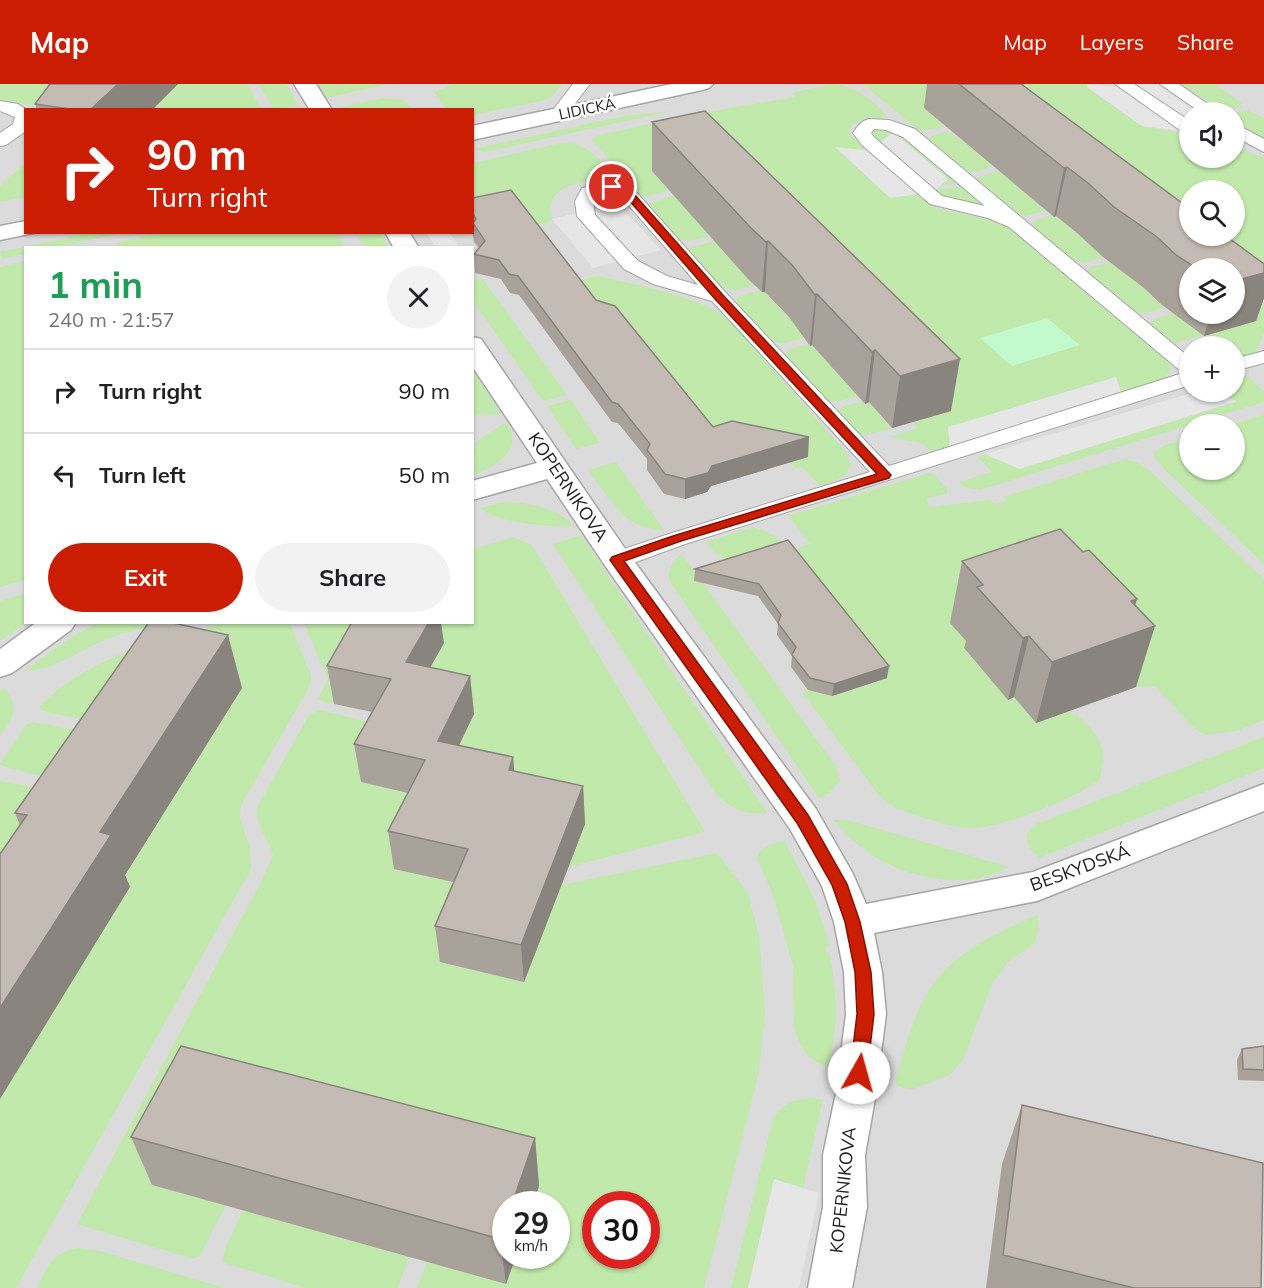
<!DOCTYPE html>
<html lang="en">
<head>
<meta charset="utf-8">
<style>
	:root { --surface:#fff; --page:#f2f2f2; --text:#202124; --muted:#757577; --line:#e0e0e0; --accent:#ca1d02 }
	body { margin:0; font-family:Mulish,sans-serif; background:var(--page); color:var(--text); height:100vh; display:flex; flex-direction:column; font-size:22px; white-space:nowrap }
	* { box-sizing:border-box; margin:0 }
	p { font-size:20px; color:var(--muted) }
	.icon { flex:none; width:33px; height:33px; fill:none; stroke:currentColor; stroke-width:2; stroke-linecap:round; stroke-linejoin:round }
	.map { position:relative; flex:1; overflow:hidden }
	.drawer { position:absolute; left:24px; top:162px; width:450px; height:378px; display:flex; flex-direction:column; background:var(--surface); border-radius:0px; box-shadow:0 2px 4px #0004 }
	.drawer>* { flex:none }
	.hud { position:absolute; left:24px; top:24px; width:450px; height:126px; border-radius:0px; box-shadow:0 2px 4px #0004; background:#ca1d02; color:#fff; overflow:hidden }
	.buttons { position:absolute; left:1179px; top:18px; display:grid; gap:12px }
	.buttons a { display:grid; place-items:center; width:66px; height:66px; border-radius:50%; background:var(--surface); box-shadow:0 2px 4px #0004; font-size:30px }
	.speed { position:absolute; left:492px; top:1107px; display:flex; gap:12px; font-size:30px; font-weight:700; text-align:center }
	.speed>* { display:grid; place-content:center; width:78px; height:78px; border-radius:50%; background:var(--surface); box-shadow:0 2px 4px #0004; line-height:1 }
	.speed small { font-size:15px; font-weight:400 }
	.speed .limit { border:9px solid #d22; background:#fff; color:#111 }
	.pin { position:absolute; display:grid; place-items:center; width:51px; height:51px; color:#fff; margin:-26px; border:3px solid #fff; border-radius:50%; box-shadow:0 2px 6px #0007 }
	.me { position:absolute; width:66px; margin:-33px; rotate:7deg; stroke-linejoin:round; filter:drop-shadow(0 0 4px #0008) }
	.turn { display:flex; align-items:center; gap:21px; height:126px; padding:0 24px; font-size:27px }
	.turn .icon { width:78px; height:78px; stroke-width:2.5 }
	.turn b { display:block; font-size:42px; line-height:51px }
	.round { display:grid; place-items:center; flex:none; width:63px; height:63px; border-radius:32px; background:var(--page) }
	.overview { display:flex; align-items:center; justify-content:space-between; height:102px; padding:0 24px }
	h1 { font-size:36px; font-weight:700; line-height:45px; color:#1e9e55 }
	.primary-button { display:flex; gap:12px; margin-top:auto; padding:12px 24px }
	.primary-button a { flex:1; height:69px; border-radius:36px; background:var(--accent); color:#fff; font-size:24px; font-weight:700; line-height:69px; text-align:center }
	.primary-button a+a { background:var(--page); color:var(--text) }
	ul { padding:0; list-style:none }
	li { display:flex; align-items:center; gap:18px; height:84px; padding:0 24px; border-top:2px solid var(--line) }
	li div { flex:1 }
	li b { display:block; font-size:22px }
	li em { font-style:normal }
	header { display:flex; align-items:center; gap:36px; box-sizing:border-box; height:84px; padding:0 30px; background:var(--accent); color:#fff }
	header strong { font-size:28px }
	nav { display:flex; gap:33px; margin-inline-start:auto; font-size:21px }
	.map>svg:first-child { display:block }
</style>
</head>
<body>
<header>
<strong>Map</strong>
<nav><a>Map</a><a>Layers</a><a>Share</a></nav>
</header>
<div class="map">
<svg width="1264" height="1204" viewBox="0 0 1264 1204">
	<rect width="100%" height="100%" fill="#efede4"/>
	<path fill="#dcdbdb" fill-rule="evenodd" d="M0 0H1264V1204H0ZM26 26H472V148H26ZM1190 28H1234V74H1190ZM1190 106H1234V152H1190ZM26 164H472V538H26ZM1190 184H1234V230H1190ZM1190 262H1234V308H1190ZM1190 340H1234V386H1190ZM506 1120H556V1172H506ZM596 1120H646V1172H596Z"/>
	<g fill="#c1e9ab" fill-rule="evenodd">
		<path d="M0 0H99L69 26 55 25 0 16Z"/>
		<path d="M178 0H247L262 25 152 26Z"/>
		<path d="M258 0H286L299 21 274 25Z"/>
		<path d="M317 0H389L327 14Z"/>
		<path d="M454 0H563L551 13 542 17 473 31 472 26 446 25 434 8Z"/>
		<path d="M831 0C852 0 874 16 887 32 872 36 856 31 848 49L866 65 890 113 915 110 937 124 1004 139 1162 270 1171 282C1166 304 1140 305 1122 311L1116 293 948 343 950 364 932 369 922 359 889 353 918 344 913 338 951 327 668 104 666 105 667 107 645 113 639 110 592 56 596 52 678 33 795 13 792 9Z"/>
		<path d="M863 0H1088L1087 3 1142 42 1189 51 1190 74H1234L1235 64 1264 73V249L1254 271 1243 275 1235 268 1234 262 1218 259 1207 251 1256 237 1234 184H1190L943 40 941 41 944 43 919 47ZM1190 106H1234V152H1190Z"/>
		<path d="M1181 0H1214L1242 19 1240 20 1242 23 1220 25Z"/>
		<path d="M383 14 403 16 412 25H334Z"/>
		<path d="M1247 26 1264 34V55L1235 36V29Z"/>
		<path d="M672 27 485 68 474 65 623 32Z"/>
		<path d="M872 43 895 45 958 98 941 101 948 95 879 60 870 53Z"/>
		<path d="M948 47 992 80 990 81 992 83 975 88 964 86 926 54Z"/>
		<path d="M561 59C591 58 600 78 617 98 592 91 537 102 553 137L526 143 473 129V79Z"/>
		<path d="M25 79V113L0 118V102Z"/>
		<path d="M998 87 1002 88 1046 127 1025 132 1019 131 976 94Z"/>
		<path d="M962 102 984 121 951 117 933 108 941 103 944 105Z"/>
		<path d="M672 112 676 113 710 149 708 150 709 152 689 157 678 155 647 120Z"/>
		<path d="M1052 131 1056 132 1103 170V173L1084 179 1071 175 1032 142 1033 137Z"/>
		<path d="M361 148 380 149 390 163H365L359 155Z"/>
		<path d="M89 149H123L55 163 26 164 25 170 2 175 0 168Z"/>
		<path d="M164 149H336L346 163H113L123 157Z"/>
		<path d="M714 157 719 158 755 201 735 206 722 204 689 167 692 163Z"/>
		<path d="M25 177V496L0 503V183Z"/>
		<path d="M1110 178 1114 179 1164 220 1162 224 1145 230 1134 227 1087 188 1090 183Z"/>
		<path d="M597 192C638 201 692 211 727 233L846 368 851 381 845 392 821 403 802 383 795 384 779 367 726 358 569 199Z"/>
		<path d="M482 194 567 311 543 317 473 217V196Z"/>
		<path d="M760 206 765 208 805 250 804 254 781 260 771 257 735 217 739 212Z"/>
		<path d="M1172 229 1177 230 1204 252 1174 259 1149 238Z"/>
		<path d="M809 259 814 261 858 312 836 318 825 316 784 271 791 265Z"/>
		<path d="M473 287 501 330 473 331Z"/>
		<path d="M1247 292 1264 307V318L980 406 965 403 959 398 992 388 978 373 985 370 1020 385 1236 318 1211 308H1234L1235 296Z"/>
		<path d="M571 316 600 359 576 365 547 322Z"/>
		<path d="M863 317 869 318 891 345 859 352 838 329 842 323Z"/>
		<path d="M1264 331V480L1163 384 1153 370 1163 362 1189 354 1190 386H1234L1233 340Z"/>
		<path d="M506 338C526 367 496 381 473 392V366L477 364 475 361 477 357Z"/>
		<path d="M1125 375 1137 378 1148 385 1264 495V636L1236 647 1205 651 1193 643 1155 602 1136 603 1113 578 950 539 970 562 964 565 1008 615 1014 613 1036 639 1069 627 1074 632 1077 631C1101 653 1107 663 1100 695 1078 714 1004 742 976 744 954 745 895 728 880 713L802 608 808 606 832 612 879 597 882 588 743 481 719 472 706 458 753 443C767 448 783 452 788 468L810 460 788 432 932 388 947 405V410L926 414 930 423 990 416 994 420 1007 417 1003 413Z"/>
		<path d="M616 378 664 446C625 447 609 414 588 386Z"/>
		<path d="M499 419C527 418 553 421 574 442 552 444 496 439 480 424Z"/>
		<path d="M581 451 767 729C744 731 732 726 716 710L553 460Z"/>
		<path d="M513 453 532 461 705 748 568 783 443 695 473 633 477 631 410 616 331 618 330 620 318 615 328 595 304 539 472 538 473 465Z"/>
		<path d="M682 470 835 681 840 697 829 709 819 714 670 498C666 487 673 476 682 470Z"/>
		<path d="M25 510 27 539 0 557V517Z"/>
		<path d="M98 539H161C144 544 124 548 107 555 80 566 55 586 24 587L70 554Z"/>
		<path d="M221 539H290L311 592V600L241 721 240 734 250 763 251 785 16 1204H0V1015L119 800 131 644 46 628 41 626 40 622C89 572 157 558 221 539Z"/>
		<path d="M4 603C20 626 15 631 0 651V608Z"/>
		<path d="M319 626 395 644 432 715 395 785 472 803 561 801 717 769 748 809 759 852 765 929 759 988 704 1204H417L427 1178 516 1172H556V1120H533L539 1102 152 1101 226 1121 200 1172 193 1175 77 1140 261 798 273 771C268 754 254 740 258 722L309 631ZM596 1120H646V1172H596Z"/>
		<path d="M33 638 87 648 55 696 5 683 0 680 26 641Z"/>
		<path d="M1264 653V684L1038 774 1030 764 1026 751 1036 740Z"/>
		<path d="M0 697 59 707 0 814Z"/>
		<path d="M834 736H846L876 744 1009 783C996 789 982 795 969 796 916 799 866 777 834 736Z"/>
		<path d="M784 756 815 816 830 862 824 863 826 868H829C838 914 839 937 828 983 809 977 799 962 794 943L793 882 773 811 757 775C759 762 773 760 784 756Z"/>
		<path d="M1038 831V846L1035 859 1007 879 992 900 964 974 950 991 913 1005 903 1004 895 1000C922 896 938 874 1038 831Z"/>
		<path d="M814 1014 823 1016 803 1104 774 1095 748 1204H731L773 1035C786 1017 792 1016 814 1014Z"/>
		<path d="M243 1126 409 1173 398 1204H306L225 1179 223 1176 225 1165Z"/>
		<path d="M78 1164 100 1167 225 1204H37C49 1181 50 1170 78 1164Z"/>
	</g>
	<path fill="#c2f9cd" d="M1047 234 1080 261 1012 282 980 254Z"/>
	<g fill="#e6e6e6">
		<path d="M1088 0 1116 3 1131 0H1156L1197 28H1190L1189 44 1175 46 1142 42 1087 3Z"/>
		<path d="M893 48 948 95 933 108 890 114 835 63 864 66 879 60Z"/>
		<path d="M617 119 661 166 593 184 552 135Z"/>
		<path d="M426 149H449L460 163H436Z"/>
		<path d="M1116 293 1122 311 950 364 948 343Z"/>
		<path d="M1195 308H1211L1237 317 1019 385 985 370Z"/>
		<path d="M774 1095 819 1109 799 1204H748Z"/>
	</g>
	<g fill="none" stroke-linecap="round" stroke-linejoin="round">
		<g stroke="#a5a5a5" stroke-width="2">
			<g id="service">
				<path d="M573 0H590L563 35H551L549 31Z"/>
				<path d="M1115 0H1134L1190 37V50L1184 49Z"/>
				<path d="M1160 0H1179L1219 28H1200Z"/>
				<path d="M0 17 18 20 27 26 26 47 6 61 0 62V49L13 40 15 33 0 27Z"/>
				<path d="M869 35 889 36 915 45 1190 274V301L685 460 625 482 617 484 609 482 605 476 609 470 669 450 870 388 712 217 653 200 624 185 577 132 575 117 582 104 605 99 637 109 726 209 889 382 1183 289 1009 143 988 134 930 120 862 61 853 49C858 42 861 37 869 35ZM874 45 886 46 903 53 985 122 942 112 874 53 871 49ZM600 110H609L625 117 698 201 667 192 638 177 595 131 593 117 596 111Z"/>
				<path d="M1234 39 1264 55V68L1234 52Z"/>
				<path d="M1264 267V279L1234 287V275Z"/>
			</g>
		</g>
		<g stroke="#a5a5a5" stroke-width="3">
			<g id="minor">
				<path d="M294 0H316L332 26H310Z"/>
				<path d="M385 148H409L419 164H394Z"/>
				<path d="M472 253 481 255 628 469 816 725 853 790 866 820 1033 788 1264 700V727L1037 817 874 849 882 888 886 930 876 1009 865 1071 867 1123 852 1204H808L823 1123V1071L836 1009 846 930 844 888 834 838 822 802 790 745 606 483 547 395 472 416V397L537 379 472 282Z"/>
				<path d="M37 538H76L71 546 12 589 0 593V565Z"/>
			</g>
		</g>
		<g stroke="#a5a5a5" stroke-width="3">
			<g id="tertiary">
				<path d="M672 0H713L709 4 702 6 472 56V42Z"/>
				<path d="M26 137V148L34 149 0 156V142Z"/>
			</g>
		</g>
		<use href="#service" fill="#fff" fill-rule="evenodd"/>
		<use href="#minor" fill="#fff" fill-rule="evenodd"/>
		<use href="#tertiary" fill="#fff" fill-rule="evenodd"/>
	</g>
	<g fill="#a9a29b" fill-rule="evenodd">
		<path d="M50 0H178L152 26H37L35 20Z"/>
		<path d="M927 0H1021L1264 180V214L1256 237 1204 252 1162 221 1144 204 1103 173 1077 149 1056 132 1054 133 924 24ZM1190 184H1234V230H1190Z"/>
		<path d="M652 38 951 327 892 344 869 318 865 320 812 261 810 262 789 233 765 208H762L748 195 652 87Z"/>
		<path d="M472 114 596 216 713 343 808 373 711 402 707 408 685 415 664 410 647 386V375L618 339 612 338 519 211 510 209 501 195 475 189 474 170 479 164 474 158 472 146Z"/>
		<path d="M788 456 887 594 832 612 808 606 791 583 792 572 777 551 778 540 758 512 694 497 695 485Z"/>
		<path d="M1083 468 1137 515 1135 521 1136 603 1036 639 1014 613 1008 616 964 564 966 557 950 539 962 477Z"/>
		<path d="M444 559 430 583 470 592 474 630 459 661 513 673 514 687 583 702 585 740 524 898 440 878 435 842 453 798 394 785 388 747 408 709 361 698 354 660 372 628 334 620 327 582Z"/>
		<path d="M242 604 125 791 130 803 20 741 15 729Z"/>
		<path d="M1264 962V997L1238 996 1237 976 1242 965Z"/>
		<path d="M1022 1021 1261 1204H986L1002 1080Z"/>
		<path d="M131 1053 535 1054 539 1102 533 1120H506V1172H516L506 1200 152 1101Z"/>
	</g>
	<g fill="#89847e">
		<path d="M118 0H178L152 26H90Z"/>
		<path d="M1067 83 1056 132 1054 133 1064 84Z"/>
		<path d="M768 157 765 208H762L766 158Z"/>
		<path d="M1264 189V214L1256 237 1204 252 1211 230H1234V197Z"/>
		<path d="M817 210 812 261 810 262 815 211Z"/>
		<path d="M875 266 869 318 865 320 872 268Z"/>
		<path d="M960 275 951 327 892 344 900 292Z"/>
		<path d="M809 353 808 373 711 402 707 408 685 415V395L712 382Z"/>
		<path d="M1137 515 1126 552 1155 542 1136 603 1036 639 1052 578 1131 517Z"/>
		<path d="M429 538H441L444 559 412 616 406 578Z"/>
		<path d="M228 551 242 604 125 791 130 803 0 1015V924L100 748Z"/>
		<path d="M1029 552 1014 613 1008 616 1023 554Z"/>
		<path d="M889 582 887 594 832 612 834 600Z"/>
		<path d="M470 592 474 630 443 695 438 657Z"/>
		<path d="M513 673 516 711 509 686Z"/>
		<path d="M583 702 585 740 524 898 521 861Z"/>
		<path d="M535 1054 539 1102 533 1120H512Z"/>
		<path d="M506 1140V1172H516L506 1200 500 1155Z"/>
	</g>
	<g fill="#c4bcb4" stroke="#89847e" stroke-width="1.5">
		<path d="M50 0H118L90 26H76L35 20Z"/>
		<path d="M959 0H1021L1190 125V152H1226L1264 180V189L1234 197V184H1196L1176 171 1157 153 1114 123 1088 99 1067 83 1064 84Z"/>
		<path d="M705 27 960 275 900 292 875 266 872 268 817 210 815 211 793 182 768 157 766 158 751 144 652 38Z"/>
		<path d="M511 106 596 216 615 222 713 343 732 337 809 353 712 382 708 389 685 395 665 390 647 366 650 360 618 320 612 318 518 192 509 190 499 176 474 170 485 157 473 139 476 135 472 129V114Z"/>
		<path d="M1060 445 1083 468 1089 466 1137 515 1131 517 1155 542 1052 578 1029 552 1023 554 977 503 983 501 962 477Z"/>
		<path d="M788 456 889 582 834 600 810 594 792 571 796 563 778 539 781 531 759 500 695 485Z"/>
		<path d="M149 538H169L228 551 100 748 111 751 0 924V770L27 731 15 729Z"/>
		<path d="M352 538H429L406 578 470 592 438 657 513 673 509 686 583 702 521 861 435 842 468 765 388 747 425 676 354 660 391 595 327 582Z"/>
		<path d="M181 962 535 1054 512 1120H506V1140L500 1155 131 1053Z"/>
		<path d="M1264 962V986L1243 985 1242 965Z"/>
		<path d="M1022 1021 1263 1079 1261 1204H1134L1003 1171Z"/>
	</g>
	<path fill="#ca1d02" stroke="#831301" stroke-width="1.5" d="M612 100 635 111 722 210 891 391 889 394 681 457 624 477 808 731 847 800 860 838 871 888 874 930 867 989 865 995 859 997 853 995 850 989 857 930 855 888 845 838 832 801 797 739 610 476 612 473 673 452 877 390 715 215 628 115 608 105V101Z"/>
	<g text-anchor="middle" stroke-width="5" stroke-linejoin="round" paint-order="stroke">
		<g font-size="15" fill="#1e1e1e" stroke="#fff">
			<text transform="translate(587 25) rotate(-12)" y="5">LIDICKÁ</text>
		</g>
		<g font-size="18" fill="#1e1e1e" stroke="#fff">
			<text transform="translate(568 403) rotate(56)" y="6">KOPERNIKOVA</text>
			<text transform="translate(1080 784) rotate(-20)" y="6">BESKYDSKÁ</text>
			<text transform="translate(843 1106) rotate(-84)" y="6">KOPERNIKOVA</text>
		</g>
	</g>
</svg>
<div class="buttons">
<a><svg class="icon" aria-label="sound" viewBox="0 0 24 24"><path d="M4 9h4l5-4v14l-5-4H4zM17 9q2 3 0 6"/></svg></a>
<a><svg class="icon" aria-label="search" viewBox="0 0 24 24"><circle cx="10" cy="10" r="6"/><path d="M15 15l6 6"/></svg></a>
<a><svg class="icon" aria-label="layers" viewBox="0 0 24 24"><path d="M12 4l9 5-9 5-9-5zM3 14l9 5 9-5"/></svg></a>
<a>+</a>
<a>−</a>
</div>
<div class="speed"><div>29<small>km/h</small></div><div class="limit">30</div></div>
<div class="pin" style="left:612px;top:103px;background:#d93025"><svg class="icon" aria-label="arrive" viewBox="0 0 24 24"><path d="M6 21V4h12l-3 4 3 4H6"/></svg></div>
<svg class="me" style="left:859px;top:989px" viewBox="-20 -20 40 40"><circle r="19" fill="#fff"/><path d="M0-13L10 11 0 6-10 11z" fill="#ca1d02"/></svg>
<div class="hud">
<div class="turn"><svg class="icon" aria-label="right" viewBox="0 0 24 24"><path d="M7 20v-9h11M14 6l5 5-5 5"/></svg><div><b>90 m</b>Turn right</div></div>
</div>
<section class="drawer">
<div class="overview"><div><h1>1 min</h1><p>240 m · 21:57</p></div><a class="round"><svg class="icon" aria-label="close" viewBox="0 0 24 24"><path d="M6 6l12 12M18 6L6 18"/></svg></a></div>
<ul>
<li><svg class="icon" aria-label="right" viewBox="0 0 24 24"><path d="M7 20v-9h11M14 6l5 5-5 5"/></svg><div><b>Turn right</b></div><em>90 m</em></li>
<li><svg class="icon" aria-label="left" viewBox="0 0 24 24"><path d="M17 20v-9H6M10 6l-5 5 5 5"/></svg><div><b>Turn left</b></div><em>50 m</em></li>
</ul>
<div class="primary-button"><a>Exit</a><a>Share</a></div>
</section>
</div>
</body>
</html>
